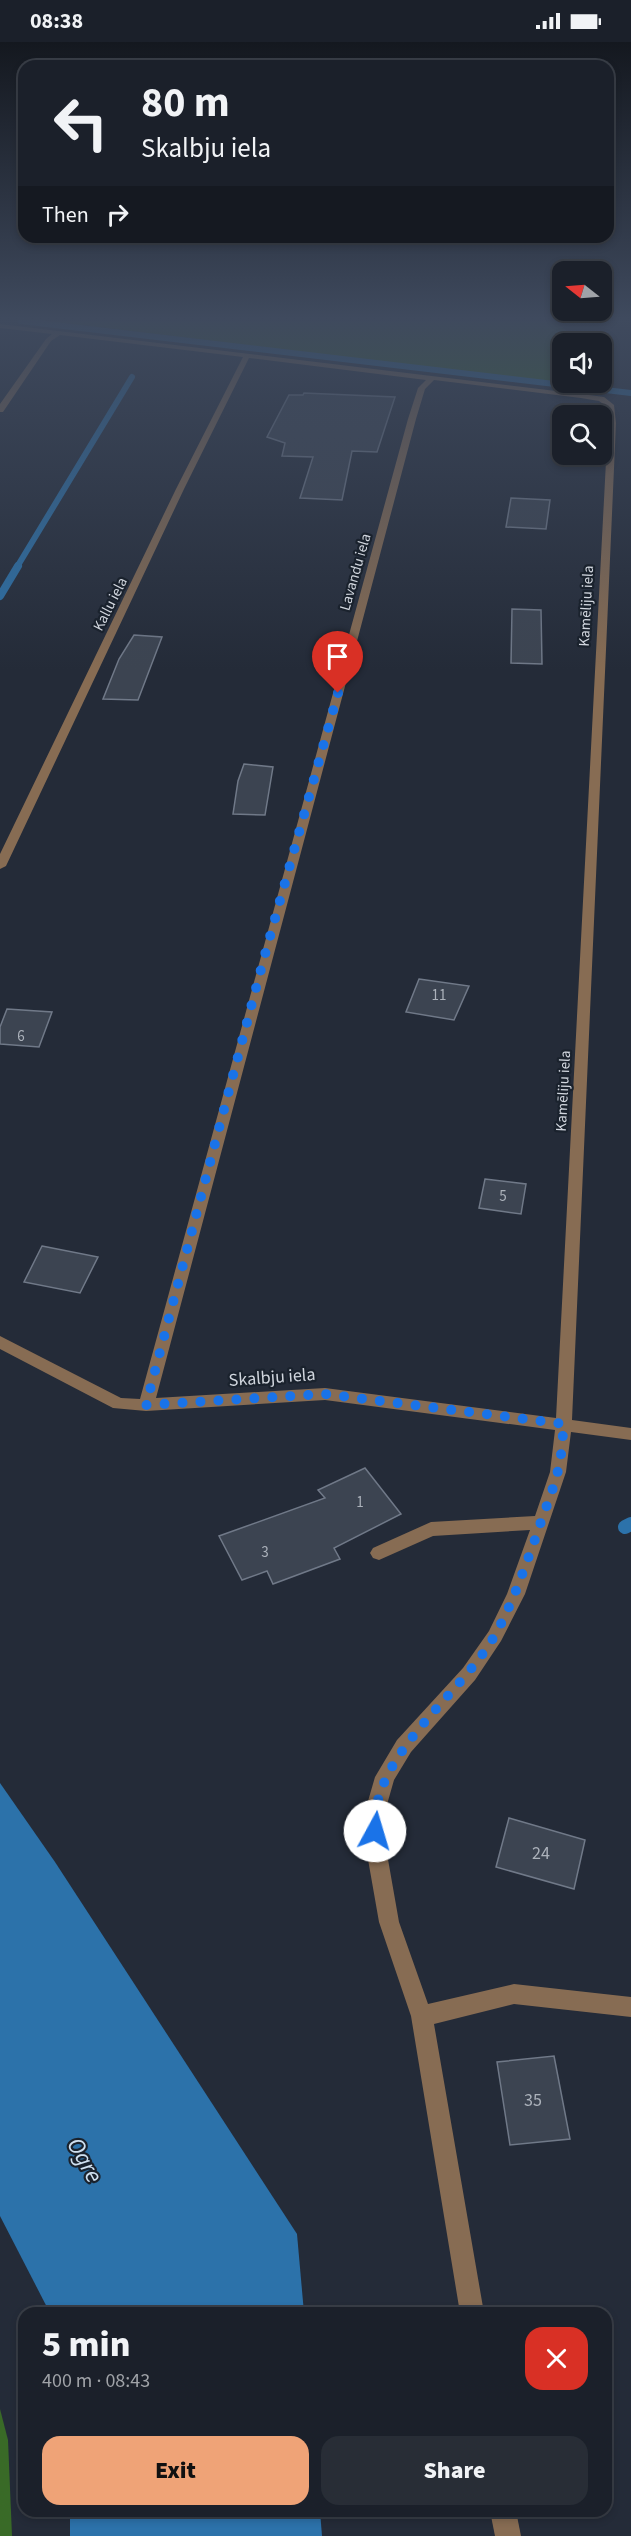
<!DOCTYPE html>
<html lang="en">
<head>
<meta charset="utf-8">
<style>
	:root { --surface:#1b202a; --page:#282d36; --text:#f1f3f6; --muted:#a0a3a8; --line:#393e47; --accent:#efa377 }
	body { margin:0; font-family:"Source Sans 3",sans-serif; background:var(--page); color:var(--text); height:100vh; display:flex; flex-direction:column; font-size:22px; white-space:nowrap }
	* { box-sizing:border-box; margin:0 }
	p { font-size:20px; color:var(--muted) }
	.icon { flex:none; width:33px; height:33px; fill:none; stroke:currentColor; stroke-width:2; stroke-linecap:round; stroke-linejoin:round }
	.map { position:relative; flex:1; overflow:hidden }
	.panel { position:absolute; left:18px; top:2265px; width:594px; height:210px; display:flex; flex-direction:column; background:var(--surface); border-radius:18px; box-shadow:0 3px 9px #0003,0 0 0 2px var(--line) }
	.panel>* { flex:none }
	.top-card { position:absolute; left:18px; top:18px; width:596px; height:183px; border-radius:18px; box-shadow:0 3px 9px #0003,0 0 0 2px var(--line); background:#1b202a; color:var(--text); overflow:hidden }
	.needle { width:39px; rotate:287deg }
	.controls { position:absolute; left:552px; top:219px; display:grid; gap:12px }
	.controls a { display:grid; place-items:center; width:60px; height:60px; border-radius:12px; background:var(--surface); box-shadow:0 3px 9px #0003,0 0 0 2px var(--line); font-size:30px }
	.pin { position:absolute; display:grid; place-items:center; width:51px; height:51px; color:#fff; margin:-62px -26px; border-radius:50% 50% 50% 0; rotate:-45deg; box-shadow:0 0 6px #0007 }
	.pin .icon { rotate:45deg }
	.me { position:absolute; width:66px; margin:-33px; rotate:6deg; stroke-linejoin:round; filter:drop-shadow(0 0 4px #0008) }
	.turn { display:flex; align-items:center; gap:21px; height:126px; padding:0 24px; font-size:27px }
	.turn .icon { width:78px; height:78px; stroke-width:2.5 }
	.turn b { display:block; font-size:42px; line-height:51px }
	.then { display:flex; align-items:center; height:57px; padding:0 24px; background:#0003; gap:12px; font-size:22px }
	.round { display:grid; place-items:center; flex:none; width:63px; height:63px; border-radius:18px; background:var(--page) }
	.head { display:flex; align-items:center; justify-content:space-between; height:102px; padding:0 24px }
	h1 { font-size:36px; font-weight:800; line-height:45px }
	.primary-button { display:flex; gap:12px; margin-top:auto; padding:12px 24px }
	.primary-button a { flex:1; height:69px; border-radius:18px; background:var(--accent); color:#111; font-size:24px; font-weight:800; line-height:69px; text-align:center }
	.primary-button a+a { background:var(--page); color:var(--text) }
	.status { display:flex; justify-content:space-between; align-items:center; height:42px; padding:0 30px; background:var(--surface); direction:ltr }
	.status svg { height:16px; fill:currentColor }
	.map>svg:first-child { display:block }
</style>
</head>
<body>
<div class="status"><b>08:38</b><svg viewBox="0 0 49 12"><path d="M0 12V9h3v3zM5 12V6h3v6zM10 12V3h3v9zM15 12V0h3v12zM26 1h20v11H26zM47 4h2v5h-2z"/></svg></div>
<div class="map">
<svg width="631" height="2494" viewBox="0 0 631 2494">
	<rect width="100%" height="100%" fill="#242b38"/>
	<g fill="#396a27">
		<path d="M50 279H555L580 301 562 302V334L555 341Z"/>
		<path d="M0 2367 8 2398 12 2494H0Z"/>
	</g>
	<g fill="#2c72aa">
		<path d="M0 1741 55 1820 297 2192 304 2271H50L0 2174Z"/>
		<path d="M70 2469H320L322 2494H70Z"/>
	</g>
	<g fill="none" stroke-linecap="round" stroke-linejoin="round">
		<g stroke="#2c72aa" stroke-width="6">
			<path d="M21 279 631 351"/>
			<path d="M17 525 132 335"/>
		</g>
		<path stroke="#2c72aa" stroke-width="8" d="M0 554 18 524"/>
		<path stroke="#2c72aa" stroke-width="14" d="M625 1485 631 1482"/>
	</g>
	<g fill="#3c4451" stroke="#707988" stroke-width="1.5">
		<path d="M304 351 395 355 377 410 352 409 342 458 300 456 313 415 282 414 285 401 267 395 289 353H303Z"/>
		<path d="M511 456 550 458 546 487 506 485Z"/>
		<path d="M512 567 541 568 542 622 511 621Z"/>
		<path d="M134 593 162 595 138 658 103 657 119 617Z"/>
		<path d="M244 722 273 725 265 773 233 772 238 739Z"/>
		<path d="M419 937 469 944 454 978 406 970Z"/>
		<path d="M7 967 52 970 39 1005 0 1002V985Z"/>
		<path d="M485 1137 526 1142 521 1172 479 1166Z"/>
		<path d="M42 1204 98 1215 80 1251 24 1240Z"/>
		<path d="M365 1426 401 1472 334 1506 340 1517 273 1542 267 1529 242 1538 219 1494 325 1456 318 1448Z"/>
		<path d="M509 1776 585 1798 574 1847 496 1825Z"/>
		<path d="M554 2014 570 2097 510 2103 497 2020Z"/>
	</g>
	<g fill="none" stroke-linecap="round" stroke-linejoin="round">
		<g fill="#876c53" fill-rule="evenodd">
			<path d="M0 282 581 352 604 355 614 363 616 381 572 1378 631 1386V1398L571 1390 566 1430 525 1552 501 1599 475 1638 411 1710 394 1738 384 1773 386 1806 399 1880 428 1962 514 1942 631 1955V1975L514 1962 434 1982 484 2271H460L411 1974 379 1880 366 1806 364 1773 375 1735 397 1698 463 1626 489 1589 507 1552 530 1488 433 1494 379 1518 373 1516 370 1511 373 1506 431 1480 535 1474 550 1430 555 1388 325 1358 146 1369 113 1366 0 1307V1294L121 1356 140 1357 408 377 418 346 426 338 249 316 184 447 6 824 0 827V812L176 447 243 315 60 293 51 299 3 370H0V362L46 297 52 292 0 286ZM434 338 581 356 599 359 606 364 608 381 556 1376 325 1346 156 1356 416 377 425 347Z"/>
			<path d="M490 2469H516L521 2494H495Z"/>
		</g>
	</g>
	<linearGradient id="sky" x2="0" y2="1"><stop stop-color="#14181f"/><stop offset="0.44" stop-color="#3f4a5e"/><stop offset="1" stop-color="#3f4a5e" stop-opacity="0"/></linearGradient>
	<rect width="631" height="628" fill="url(#sky)"/>
	<g fill="none" stroke-linecap="round" stroke-linejoin="round">
		<path stroke="#1a73e8" stroke-width="10" stroke-dasharray="0 18" d="M338 651 264 916 146 1363 325 1352 564 1382C562 1398 562 1416 557 1432 552 1452 543 1472 537 1492 524 1527 513 1561 495 1593 459 1656 370 1713 375 1789"/>
	</g>
	<g text-anchor="middle" stroke-width="4.5" stroke-linejoin="round" paint-order="stroke">
		<g font-size="15" fill="#d1d6de" stroke="#1a222d">
			<text transform="translate(355 530) rotate(-74)" y="5">Lavandu iela</text>
			<text transform="translate(110 562) rotate(-63)" y="5">Kallu iela</text>
			<text transform="translate(586 564) rotate(-87)" y="5">Kamēliju iela</text>
			<text transform="translate(563 1049) rotate(-87)" y="5">Kamēliju iela</text>
		</g>
		<g font-size="15" fill="#acb2bb">
			<text x="439" y="958">11</text>
			<text x="21" y="999">6</text>
			<text x="503" y="1159">5</text>
			<text x="360" y="1465">1</text>
			<text x="265" y="1515">3</text>
		</g>
		<g font-size="18" fill="#d1d6de" stroke="#1a222d">
			<text transform="translate(272 1335) rotate(-4)" y="6">Skalbju iela</text>
		</g>
		<g font-size="18" fill="#acb2bb">
			<text x="541" y="1817">24</text>
			<text x="533" y="2064">35</text>
		</g>
		<g font-size="24" font-style="italic" fill="#d0e1f1" stroke="#1a222d">
			<text transform="translate(85 2118) rotate(61)" y="8">Ogre</text>
		</g>
	</g>
</svg>
<div class="controls">
<a><svg class="needle" viewBox="-14 -14 28 28"><path d="M0-13l5 13h-10z" fill="#e53935"/><path d="M0 13l5-13h-10z" fill="#a0a3a8"/></svg></a>
<a><svg class="icon" aria-label="sound" viewBox="0 0 24 24"><path d="M4 9h4l5-4v14l-5-4H4zM17 9q2 3 0 6"/></svg></a>
<a><svg class="icon" aria-label="search" viewBox="0 0 24 24"><circle cx="10" cy="10" r="6"/><path d="M15 15l6 6"/></svg></a>
</div>
<div class="pin" style="left:338px;top:651px;background:#d93025"><svg class="icon" aria-label="arrive" viewBox="0 0 24 24"><path d="M6 21V4h12l-3 4 3 4H6"/></svg></div>
<svg class="me" style="left:375px;top:1789px" viewBox="-20 -20 40 40"><circle r="19" fill="#fff"/><path d="M0-13L10 11 0 6-10 11z" fill="#1a73e8"/></svg>
<div class="top-card">
<div class="turn"><svg class="icon" aria-label="left" viewBox="0 0 24 24"><path d="M17 20v-9H6M10 6l-5 5 5 5"/></svg><div><b>80 m</b>Skalbju iela</div></div>
<div class="then">Then<svg class="icon" aria-label="right" viewBox="0 0 24 24"><path d="M7 20v-9h11M14 6l5 5-5 5"/></svg></div>
</div>
<section class="panel">
<div class="head"><div><h1>5 min</h1><p>400 m · 08:43</p></div><a class="round" style="background:#d93025;color:#fff"><svg class="icon" aria-label="close" viewBox="0 0 24 24"><path d="M6 6l12 12M18 6L6 18"/></svg></a></div>
<div class="primary-button"><a>Exit</a><a>Share</a></div>
</section>
</div>
</body>
</html>
